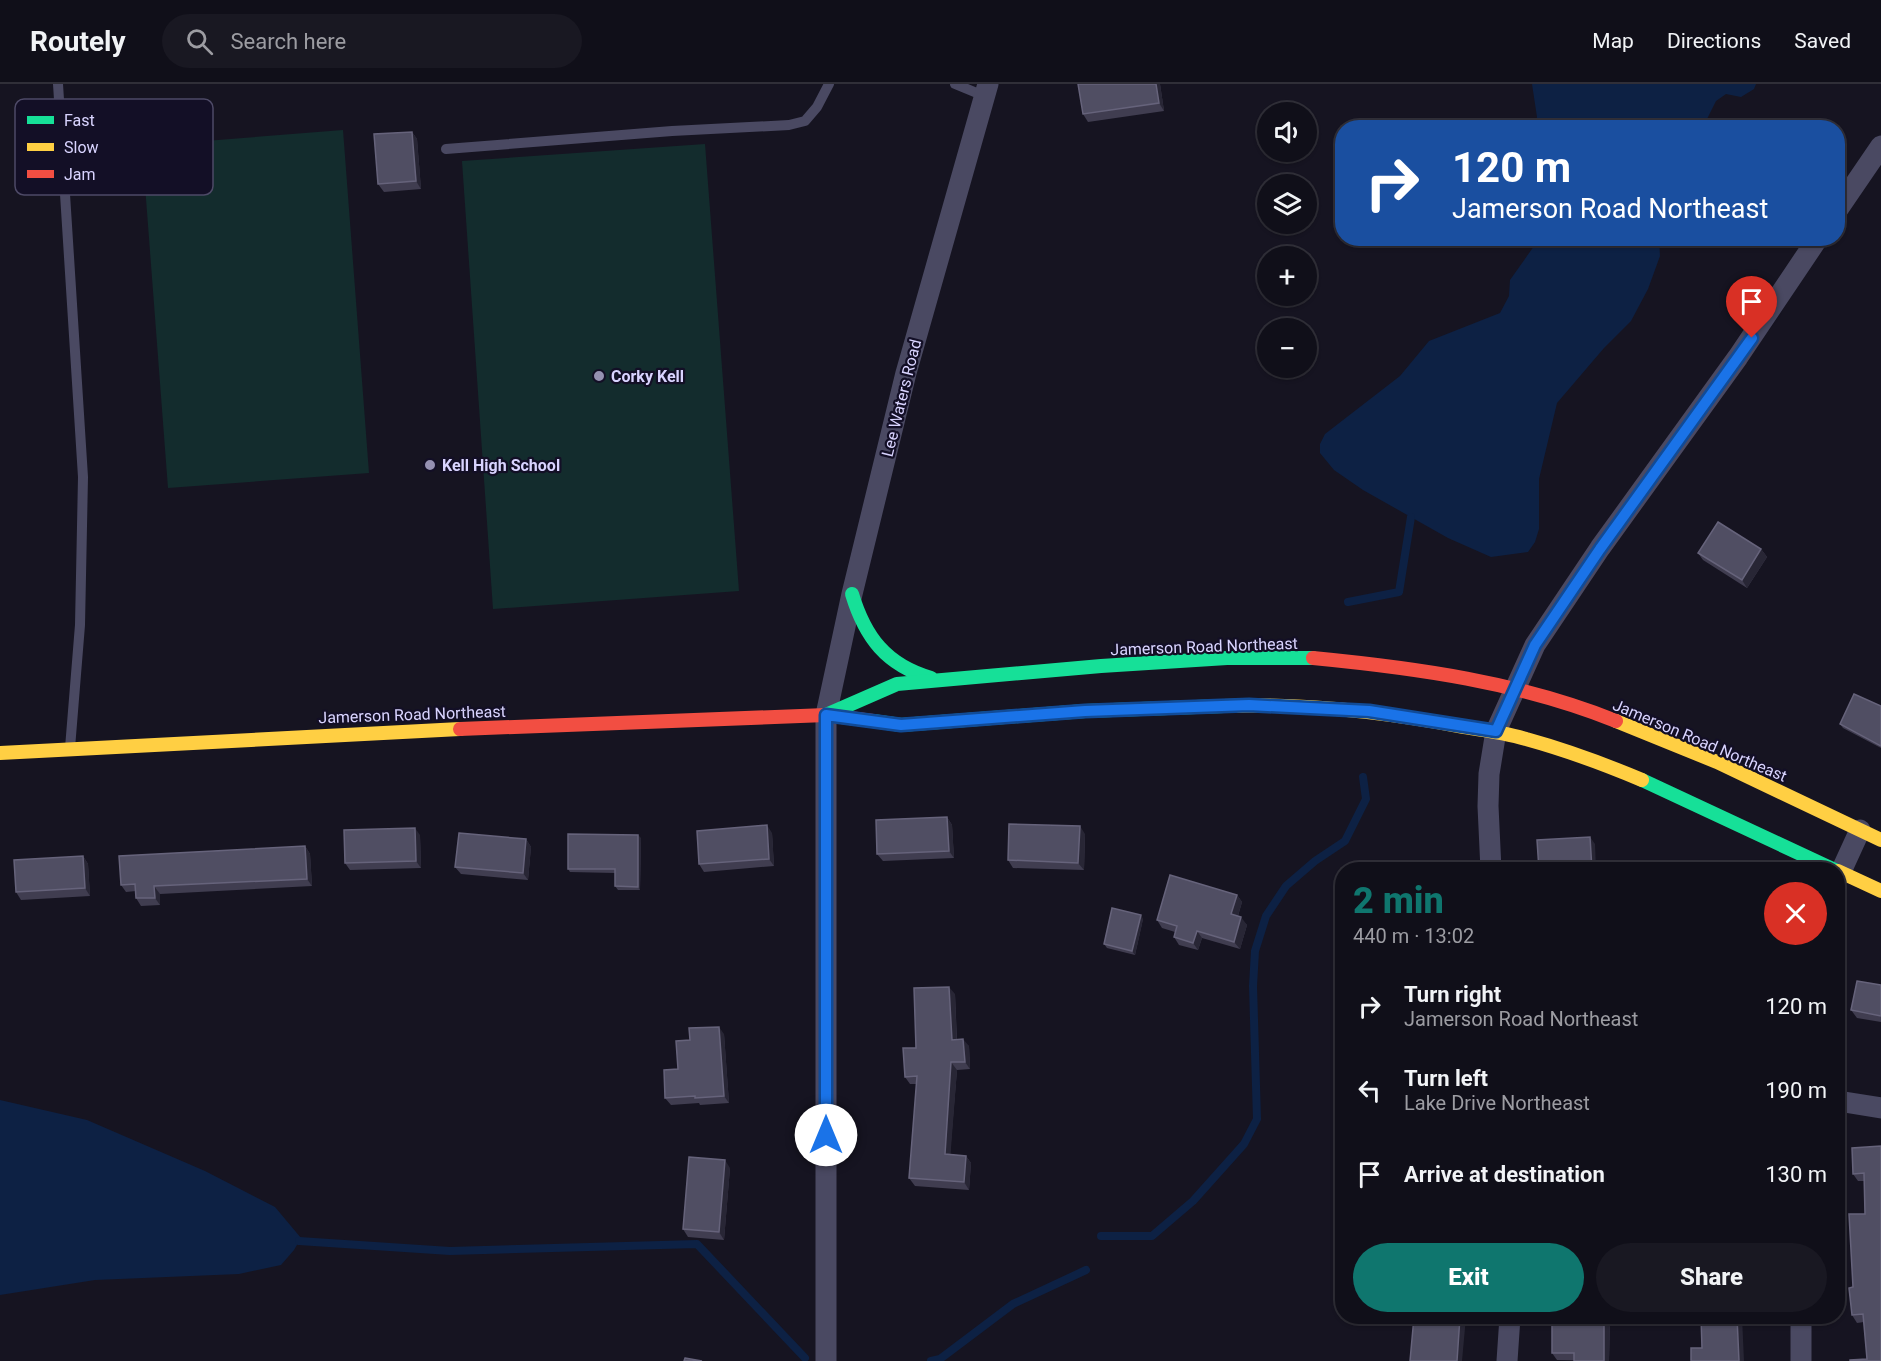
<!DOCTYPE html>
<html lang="en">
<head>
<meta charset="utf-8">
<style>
	:root { --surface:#100f19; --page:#191822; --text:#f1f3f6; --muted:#9c9ca2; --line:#302f38; --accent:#0f766e }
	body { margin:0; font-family:Roboto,sans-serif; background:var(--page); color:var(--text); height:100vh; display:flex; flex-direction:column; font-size:22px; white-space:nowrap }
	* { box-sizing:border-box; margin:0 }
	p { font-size:20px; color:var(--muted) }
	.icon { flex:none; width:33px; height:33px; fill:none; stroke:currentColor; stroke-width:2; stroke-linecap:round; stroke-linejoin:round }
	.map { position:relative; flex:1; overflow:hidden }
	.panel { position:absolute; left:1335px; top:778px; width:510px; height:462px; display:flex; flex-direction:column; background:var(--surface); border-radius:24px; box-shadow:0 2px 4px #0004,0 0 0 2px var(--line) }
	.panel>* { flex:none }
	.top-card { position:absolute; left:1335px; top:36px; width:510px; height:126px; border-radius:24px; box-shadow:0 2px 4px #0004,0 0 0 2px var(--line); background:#1a4fa0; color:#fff; overflow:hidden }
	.controls { position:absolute; left:1257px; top:18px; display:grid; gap:12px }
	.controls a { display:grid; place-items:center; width:60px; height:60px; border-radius:50%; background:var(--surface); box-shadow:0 2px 4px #0004,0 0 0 2px var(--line); font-size:30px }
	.pin { position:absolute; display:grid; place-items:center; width:51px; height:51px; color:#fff; margin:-62px -26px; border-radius:50% 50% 50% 0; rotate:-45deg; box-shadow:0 0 6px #0007 }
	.pin .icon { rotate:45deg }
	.me { position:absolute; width:66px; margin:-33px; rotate:0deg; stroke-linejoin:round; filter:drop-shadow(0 0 4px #0008) }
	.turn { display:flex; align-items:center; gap:21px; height:126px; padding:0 18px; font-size:27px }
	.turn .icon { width:78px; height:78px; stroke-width:2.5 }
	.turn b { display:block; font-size:42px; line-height:51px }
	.round { display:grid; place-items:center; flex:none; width:63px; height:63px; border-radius:32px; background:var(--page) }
	.headline { display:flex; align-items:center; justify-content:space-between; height:102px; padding:0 18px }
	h1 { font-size:36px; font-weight:800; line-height:45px; color:var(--accent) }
	.action { display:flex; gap:12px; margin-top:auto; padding:12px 18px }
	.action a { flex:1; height:69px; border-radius:36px; background:var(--accent); color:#fff; font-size:24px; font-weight:800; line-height:69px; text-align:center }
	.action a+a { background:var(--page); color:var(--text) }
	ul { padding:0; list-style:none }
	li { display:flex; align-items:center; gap:18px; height:84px; padding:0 18px }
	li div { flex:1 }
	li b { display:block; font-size:22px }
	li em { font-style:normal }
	header { display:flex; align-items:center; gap:36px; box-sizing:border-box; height:84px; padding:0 30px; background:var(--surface); border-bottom:2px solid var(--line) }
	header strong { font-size:28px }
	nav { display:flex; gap:33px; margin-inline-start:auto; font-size:21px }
	.search { width:420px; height:54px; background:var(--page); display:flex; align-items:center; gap:15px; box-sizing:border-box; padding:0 21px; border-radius:33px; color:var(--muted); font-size:22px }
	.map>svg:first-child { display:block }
</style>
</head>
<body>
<header>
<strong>Routely</strong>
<div class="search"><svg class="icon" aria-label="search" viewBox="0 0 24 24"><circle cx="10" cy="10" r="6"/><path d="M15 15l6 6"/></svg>Search here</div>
<nav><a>Map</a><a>Directions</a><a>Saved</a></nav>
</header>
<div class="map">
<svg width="1881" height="1277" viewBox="0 0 1881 1277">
	<rect width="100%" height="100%" fill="#161421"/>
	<g fill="#132c2d">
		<path d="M343 46 369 389 168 404 142 62Z"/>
		<path d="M705 60 739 507 493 525 462 77Z"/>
	</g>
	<g fill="#0d2144">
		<path d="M1532 0H1756L1754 5 1741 13 1726 10 1716 17 1703 43 1534 44 1537 33Z"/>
		<path d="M1539 155H1659L1660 172 1648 205 1631 237 1604 264 1557 319 1539 395V445L1535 458 1528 468 1491 473 1448 454 1363 406 1334 386 1320 369V360L1325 350 1400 292 1429 257 1500 229 1509 212 1510 196Z"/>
		<path d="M0 1016 87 1036 205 1087 275 1123 301 1154 294 1166 281 1181 239 1190 95 1196 0 1211Z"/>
	</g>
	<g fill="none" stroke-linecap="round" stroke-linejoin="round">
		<g stroke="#0d2144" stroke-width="8">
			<path d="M1348 518 1399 508 1411 433"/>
			<path d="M1101 1152H1152L1193 1117 1244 1060 1257 1035 1253 902 1255 867 1266 832 1286 802 1315 777 1345 757 1366 715 1363 693"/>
			<path d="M299 1157 450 1167 697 1160 805 1274"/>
			<path d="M931 1277 940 1275 1013 1220 1086 1186"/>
		</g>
		<g stroke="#4a4962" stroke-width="10">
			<path d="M58 0 83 393 80 541 70 664"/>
			<path d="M955 0 984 12"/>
			<path d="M446 65 672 47 789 41 805 37 817 23 829 0"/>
		</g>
		<g stroke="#4a4962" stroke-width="21">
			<path d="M1838 125 1881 62"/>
			<path d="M1491 786 1488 722 1489 690 1496 647 1535 561 1600 464 1738 273 1818 154"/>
			<path d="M1838 794 1860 746"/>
			<path d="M1838 1017 1881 1024"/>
			<path d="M1801 1233V1277"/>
			<path d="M826 1277V631L852 510 906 289 988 0"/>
			<path d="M1507 1277 1510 1233"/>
		</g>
		<g stroke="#16e098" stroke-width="14">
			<path d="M852 510C865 553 886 581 931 594"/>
			<path d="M826 631 897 600 1101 582 1227 574H1313"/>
			<path d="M873 637 901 641 1085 627 1224 622"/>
			<path d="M1642 696 1835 786"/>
		</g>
		<g stroke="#ffcf43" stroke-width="14">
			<path d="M1224 622C1304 619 1385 628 1464 643 1484 646 1506 649 1526 655 1566 666 1604 680 1642 696"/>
			<path d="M1616 637 1717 678 1881 756"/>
			<path d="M0 669 460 645"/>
			<path d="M1838 787 1881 807"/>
		</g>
		<g stroke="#f24e42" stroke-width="14">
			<path d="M1313 574C1416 584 1519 598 1616 637"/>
			<path d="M460 645 826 631 873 637"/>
		</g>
	</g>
	<g fill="#403d50">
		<path d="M1160 0 1164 27 1088 38 1083 30Z"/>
		<path d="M412 48 417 55 421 105 384 108 378 100Z"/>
		<path d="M1761 465 1767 473 1747 504 1703 476 1698 469Z"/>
		<path d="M1881 622V664L1843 644 1840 640Z"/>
		<path d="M947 733 952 741 954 774 883 777 877 770Z"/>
		<path d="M772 749 774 782 704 788 699 780Z"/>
		<path d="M1085 750 1084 786 1013 784 1008 776Z"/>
		<path d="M420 751 421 784 350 786 345 779Z"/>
		<path d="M641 754 640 806H618L615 802V789L570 788 568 785Z"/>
		<path d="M526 755 531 763 528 796 461 790 455 783Z"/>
		<path d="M305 762 310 770 312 802 160 810V821L141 822 136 814V807L126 808 121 801Z"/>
		<path d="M83 772 88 780 90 812 21 816 16 808Z"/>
		<path d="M1237 811 1242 818 1238 832 1247 841 1240 865 1202 854 1198 866 1179 861 1174 853 1175 848 1162 844 1157 836Z"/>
		<path d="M1143 835 1135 871 1107 864 1104 860Z"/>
		<path d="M1881 901V938L1857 934 1851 926Z"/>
		<path d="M955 910 957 956 969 962 970 985 957 986 950 1070 966 1072 971 1079 969 1106 915 1102 909 1094 917 1000H910L905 993 916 964Z"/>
		<path d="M724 950 729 1019 700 1021 699 1019 671 1021 665 1014 690 956Z"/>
		<path d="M1881 1062 1867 1275 1864 1238 1857 1239 1852 1231 1853 1203 1865 1130 1864 1097H1858L1853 1090Z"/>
		<path d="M730 1084 724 1156 688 1153 683 1145Z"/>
		<path d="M1610 1233 1609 1277 1557 1276 1552 1269Z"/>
	</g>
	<g fill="#282635">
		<path d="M1156 0H1160L1164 27 1159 19Z"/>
		<path d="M412 48 417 55 421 105 416 97Z"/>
		<path d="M1761 465 1767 473 1747 504 1742 496Z"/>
		<path d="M947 733 952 741 954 774 949 767Z"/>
		<path d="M767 741 772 749 774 782 769 775Z"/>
		<path d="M1080 742 1085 750 1084 786 1078 779Z"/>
		<path d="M415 744 420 751 421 784 416 777Z"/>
		<path d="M638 751 641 754 640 806 638 803Z"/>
		<path d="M1590 753 1595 760 1596 786H1592Z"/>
		<path d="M526 755 531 763 528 796 523 789Z"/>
		<path d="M305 762 310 770 312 802 307 795Z"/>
		<path d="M83 772 88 780 90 812 85 804Z"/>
		<path d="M154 802 160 810V821L155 814Z"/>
		<path d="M1237 811 1242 818 1236 838 1231 830Z"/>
		<path d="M1141 831 1143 835 1135 871 1132 867Z"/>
		<path d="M1241 833 1247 841 1240 865 1234 858Z"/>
		<path d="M1197 847 1202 854 1198 866 1193 859Z"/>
		<path d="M949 903 955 910 957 963 952 956Z"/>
		<path d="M719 943 724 950 729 1019 724 1012Z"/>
		<path d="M963 955 969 962 970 985 965 978Z"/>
		<path d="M951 978 957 986 950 1077 945 1070Z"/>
		<path d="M966 1072 971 1079 969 1106 964 1098Z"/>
		<path d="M725 1076 730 1084 724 1156 719 1148Z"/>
		<path d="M1460 1233H1466L1462 1277H1457Z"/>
		<path d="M1604 1233H1610L1609 1277H1604Z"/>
		<path d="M1737 1233H1742L1744 1277H1739Z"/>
	</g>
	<g fill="#504e63" stroke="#66637b" stroke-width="1.5">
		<path d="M1078 0H1156L1159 19 1083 30Z"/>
		<path d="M412 48 416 97 378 100 374 50Z"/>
		<path d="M1718 438 1761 465 1742 496 1698 469Z"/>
		<path d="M1854 610 1881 622V662L1840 640Z"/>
		<path d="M947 733 949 767 877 770 876 736Z"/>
		<path d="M1009 740 1080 742 1078 779 1008 776Z"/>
		<path d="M767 741 769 775 699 780 697 747Z"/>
		<path d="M415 744 416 777 345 779 344 746Z"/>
		<path d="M459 749 526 755 523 789 455 783Z"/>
		<path d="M568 750 638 751V803L615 802V785H568Z"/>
		<path d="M1590 753 1592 786H1539L1537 756Z"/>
		<path d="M305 762 307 795 154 802 155 814H136L135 800 121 801 119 772Z"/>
		<path d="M83 772 85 804 16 808 14 776Z"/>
		<path d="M1170 791 1237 811 1231 830 1241 833 1234 858 1197 847 1193 859 1174 853 1177 842 1157 836Z"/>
		<path d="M1112 824 1141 831 1132 867 1104 860Z"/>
		<path d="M1857 897 1881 901V932L1851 926Z"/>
		<path d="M949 903 952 956 963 955 965 978H951L945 1070 966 1072 964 1098 909 1094 917 992 905 993 903 964H916L914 904Z"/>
		<path d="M719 943 724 1012 695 1014V1012L665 1014 664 986 678 985 676 957 690 956 689 944Z"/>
		<path d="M1881 1062V1277H1850V1276L1867 1275 1863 1230 1852 1231 1849 1204 1853 1203 1849 1130H1865L1864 1089 1853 1090 1852 1064Z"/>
		<path d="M689 1073 725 1076 719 1148 683 1145Z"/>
		<path d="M1414 1233H1460L1457 1277H1410Z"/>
		<path d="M1552 1233H1604V1277H1574V1269H1552Z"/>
		<path d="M1701 1233H1737L1739 1277H1691V1264H1702Z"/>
		<path d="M685 1274 702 1277H684Z"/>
	</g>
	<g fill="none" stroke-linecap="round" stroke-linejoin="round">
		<g stroke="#114b97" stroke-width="15">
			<path id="route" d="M826 1051V631L901 641 1085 627 1249 621 1369 627 1496 647 1535 561 1600 465 1752 254"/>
		</g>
		<use href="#route" stroke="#1a73e8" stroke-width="10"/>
	</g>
	<g fill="#9591b1" stroke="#130f26" stroke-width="2">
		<circle cx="599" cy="292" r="6"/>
		<circle cx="430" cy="381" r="6"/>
	</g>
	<g text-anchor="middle" stroke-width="4.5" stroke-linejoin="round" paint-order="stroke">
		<g font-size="16" font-weight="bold" fill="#d9d4ff" stroke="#130f26" text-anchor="start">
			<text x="611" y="298">Corky Kell</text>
			<text x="442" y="387">Kell High School</text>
		</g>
		<g font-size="16" fill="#d9d4ff" stroke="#130f26">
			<text transform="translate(901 314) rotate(-76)" y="6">Lee Waters Road</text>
			<text transform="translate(1204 562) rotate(-2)" y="6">Jamerson Road Northeast</text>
			<text transform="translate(412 630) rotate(-2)" y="6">Jamerson Road Northeast</text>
			<text transform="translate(1700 656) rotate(23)" y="6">Jamerson Road Northeast</text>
		</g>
	</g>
	<rect x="15" y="15" width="198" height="96" rx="9" fill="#130f26" stroke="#4e4a67" stroke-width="1.5"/>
	<rect x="27" y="32" width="27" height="8" fill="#16e098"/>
	<rect x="27" y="59" width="27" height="8" fill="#ffcf43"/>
	<rect x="27" y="86" width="27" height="8" fill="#f24e42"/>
	<g font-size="16" fill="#d9d4ff">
		<text x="64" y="42">Fast</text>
		<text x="64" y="69">Slow</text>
		<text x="64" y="96">Jam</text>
	</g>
</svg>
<div class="controls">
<a><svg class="icon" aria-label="sound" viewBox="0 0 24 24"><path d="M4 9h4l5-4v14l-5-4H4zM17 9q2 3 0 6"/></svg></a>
<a><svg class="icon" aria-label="layers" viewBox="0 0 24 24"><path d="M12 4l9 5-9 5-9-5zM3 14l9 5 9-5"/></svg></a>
<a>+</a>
<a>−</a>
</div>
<div class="pin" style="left:1752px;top:254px;background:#d93025"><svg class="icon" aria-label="arrive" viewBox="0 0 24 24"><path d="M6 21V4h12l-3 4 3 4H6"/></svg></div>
<svg class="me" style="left:826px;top:1051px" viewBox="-20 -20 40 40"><circle r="19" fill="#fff"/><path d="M0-13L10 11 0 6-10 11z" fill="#1a73e8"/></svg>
<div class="top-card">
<div class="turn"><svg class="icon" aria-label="right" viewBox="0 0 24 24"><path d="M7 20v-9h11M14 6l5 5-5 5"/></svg><div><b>120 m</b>Jamerson Road Northeast</div></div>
</div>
<section class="panel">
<div class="headline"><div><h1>2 min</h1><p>440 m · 13:02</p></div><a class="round" style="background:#d93025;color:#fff"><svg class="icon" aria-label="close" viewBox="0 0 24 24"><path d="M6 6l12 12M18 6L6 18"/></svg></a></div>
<ul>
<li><svg class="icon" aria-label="right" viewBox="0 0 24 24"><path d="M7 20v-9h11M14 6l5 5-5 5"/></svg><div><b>Turn right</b><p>Jamerson Road Northeast</p></div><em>120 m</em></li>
<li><svg class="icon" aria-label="left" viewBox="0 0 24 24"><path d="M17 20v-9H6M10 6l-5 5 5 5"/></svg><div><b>Turn left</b><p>Lake Drive Northeast</p></div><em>190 m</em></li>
<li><svg class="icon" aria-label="arrive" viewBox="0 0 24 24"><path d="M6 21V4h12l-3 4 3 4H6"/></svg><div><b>Arrive at destination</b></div><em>130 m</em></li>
</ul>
<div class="action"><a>Exit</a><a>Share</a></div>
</section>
</div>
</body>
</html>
